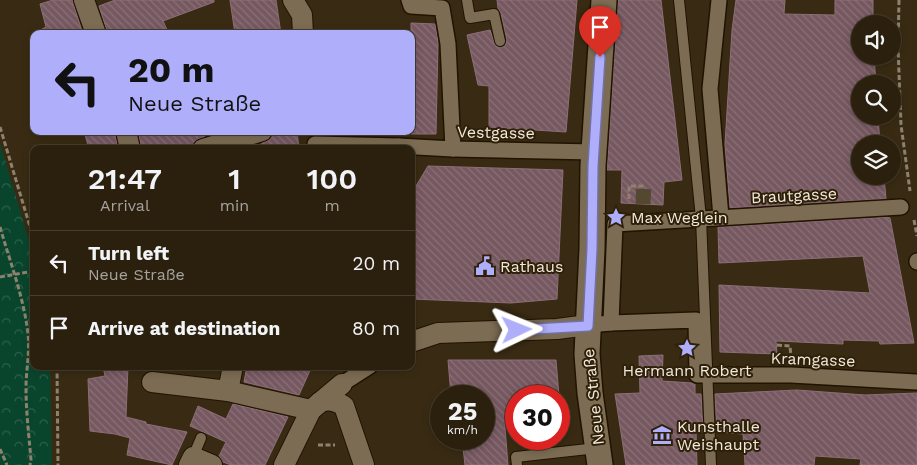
<!DOCTYPE html>
<html lang="en">
<head>
<meta charset="utf-8">
<style>
	:root { --surface:#2b200e; --page:#372d1c; --text:#f1f3f6; --muted:#a6a39e; --line:#473e2e }
	body { margin:0; font-family:"Work Sans",sans-serif; background:var(--page); color:var(--text); height:100vh; display:flex; flex-direction:column; font-size:19px; white-space:nowrap }
	* { box-sizing:border-box; margin:0 }
	p { font-size:16px; color:var(--muted) }
	.icon { flex:none; width:28px; height:28px; fill:none; stroke:currentColor; stroke-width:2; stroke-linecap:round; stroke-linejoin:round }
	.map { position:relative; flex:1; overflow:hidden }
	.drawer { position:absolute; left:30px; top:145px; width:385px; height:225px; display:flex; flex-direction:column; background:var(--surface); border-radius:10px; box-shadow:0 2px 8px #0003,0 0 0 1px var(--line) }
	.drawer>* { flex:none }
	.guide { position:absolute; left:30px; top:30px; width:385px; height:105px; border-radius:10px; box-shadow:0 2px 8px #0003,0 0 0 1px var(--line); background:#aeaefb; color:#111; overflow:hidden }
	.controls { position:absolute; left:851px; top:15px; display:grid; gap:10px }
	.controls a { display:grid; place-items:center; width:50px; height:50px; border-radius:50%; background:var(--surface); box-shadow:0 2px 8px #0003,0 0 0 1px var(--line); font-size:25px }
	.speed { position:absolute; left:430px; top:385px; display:flex; gap:10px; font-size:25px; font-weight:700; text-align:center }
	.speed>* { display:grid; place-content:center; width:65px; height:65px; border-radius:50%; background:var(--surface); box-shadow:0 2px 8px #0003,0 0 0 1px var(--line); line-height:1 }
	.speed small { font-size:12px; font-weight:400 }
	.speed .limit { border:8px solid #d22; background:#fff; color:#111 }
	.pin { position:absolute; display:grid; place-items:center; width:42px; height:42px; color:#fff; margin:-51px -21px; border-radius:50% 50% 50% 0; rotate:-45deg; box-shadow:0 0 5px #0007 }
	.pin .icon { rotate:45deg }
	.me { position:absolute; width:55px; margin:-28px; rotate:88deg; stroke-linejoin:round; filter:drop-shadow(0 0 4px #0008) }
	.turn { display:flex; align-items:center; gap:18px; height:105px; padding:0 15px; font-size:22px }
	.turn .icon { width:65px; height:65px; stroke-width:2.5 }
	.turn b { display:block; font-size:35px; line-height:42px }
	.eta { display:flex; justify-content:space-evenly; align-items:center; height:85px; text-align:center }
	.eta b { font-size:30px; font-weight:600; line-height:35px }
	ul { padding:0; list-style:none }
	li { display:flex; align-items:center; gap:15px; height:65px; padding:0 15px; border-top:1px solid var(--line) }
	li div { flex:1 }
	li b { display:block; font-size:19px }
	li em { font-style:normal }
	.map>svg:first-child { display:block }
</style>
</head>
<body>
<div class="map">
<svg width="917" height="465" viewBox="0 0 917 465">
	<defs>
		<pattern id="park-crowns" width="20" height="18" patternUnits="userSpaceOnUse" patternTransform="scale(1.25)"><rect width="20" height="18" fill="#09452c"/><path d="M2 6a3 3 0 1 1 6 0M12 15a3 3 0 1 1 6 0" fill="none" stroke="#2d604a"/></pattern>
		<pattern id="building-back-hatch" width="6" height="6" patternUnits="userSpaceOnUse" patternTransform="scale(1.25)"><rect width="6" height="6" fill="#765861"/><path d="M-1 5l2 2M0 0l6 6M5-1l2 2" fill="none" stroke="#8a7077"/></pattern>
	</defs>
	<rect width="100%" height="100%" fill="#392b13"/>
	<path fill="url(#park-crowns)" d="M0 143 34 257V366H50L52 465H0Z"/>
	<g fill="url(#building-back-hatch)" stroke="#8d6e78">
		<path d="M53 0H72L83 34H33L46 27 40 4Z"/>
		<path d="M115 0H214V2L163 21 169 34H108L99 6Z"/>
		<path d="M230 0H276L281 34H235Z"/>
		<path d="M497 0H577L566 132 489 127V86L478 85 467 35 490 30 495 45 501 48 505 46 507 40 501 13 498 8Z"/>
		<path d="M618 0H661L682 180 664 182 663 205 621 203 622 170H607Z"/>
		<path d="M736 0H785L784 14 835 15V0H873V24H860V56H874L876 84H860V116H878L880 144H860V176H884L886 199 730 208 725 144 732 30Z"/>
		<path d="M411 23 435 24 438 42 436 134H411Z"/>
		<path d="M84 131H114L118 149H89Z"/>
		<path d="M138 131H203L205 136 195 141 191 149H142Z"/>
		<path d="M274 131H297L299 149H261V144L270 139Z"/>
		<path d="M428 166 563 170 557 299 511 303 411 299V233L416 186Z"/>
		<path d="M887 217 890 218 914 343 880 344 879 341 843 340V344L776 341 777 354 720 352 719 285 870 293 863 256 719 263 718 227Z"/>
		<path d="M663 355 662 381 692 383 695 384V394H701L703 432 696 431 697 465H626L615 394 640 393 639 356Z"/>
		<path d="M448 360H556L559 396H516V414L504 415 508 465H465L462 439H484V396H451Z"/>
		<path d="M103 366H128L126 417 146 422V424L187 432 172 465 127 455 130 438 115 434 90 431 88 379 105 376Z"/>
		<path d="M247 366H312L299 395 244 382Z"/>
		<path d="M797 390 865 395 917 393V465H860L861 459 815 456 814 465H745L743 434 717 432 715 394Z"/>
		<path d="M233 404 288 417 265 465H231L223 462 219 456 226 442 190 426 198 406 226 419Z"/>
	</g>
	<g fill="none" stroke-linecap="round" stroke-linejoin="round">
		<path stroke="#554831" stroke-width="15" stroke-dasharray="15 8" stroke-linecap="butt" d="M643 204 644 182"/>
		<g stroke="#201300" stroke-width="12">
			<g id="service">
				<path d="M467 0 470 18 494 14 500 41"/>
				<path d="M679 0 701 218 711 465"/>
				<path d="M193 457 201 438"/>
				<path d="M517 465 516 457 597 448"/>
			</g>
		</g>
		<g stroke="#201300" stroke-width="18">
			<g id="pedestrian">
				<path d="M409 0 411 6 442 8 448 44 453 149"/>
				<path d="M719 0 710 89 721 217"/>
				<path d="M315 144 398 146 399 149"/>
				<path d="M398 146 453 149 594 152"/>
				<path d="M917 261V262"/>
				<path d="M611 323 696 320 697 375H791L917 382"/>
				<path d="M588 325 611 323 615 224 901 207"/>
				<path d="M342 384 370 366"/>
			</g>
		</g>
		<g stroke="#201300" stroke-width="22">
			<g id="minor">
				<path d="M84 0 96 34"/>
				<path d="M293 0 302 15 303 34"/>
				<path d="M126 131 130 149"/>
				<path d="M203 149 262 131"/>
				<path d="M411 342 438 333 557 329 588 325"/>
				<path d="M233 366 228 391 311 410"/>
				<path d="M152 382 228 391"/>
				<path d="M320 402C330 399 336 401 344 406L364 465"/>
				<path d="M189 465 193 457 212 465"/>
				<path d="M284 465 311 410 342 384"/>
			</g>
		</g>
		<g stroke="#201300" stroke-width="28">
			<path id="tertiary" d="M600 465 590 393 587 354 592 249 593 166 604 0"/>
		</g>
		<g stroke="#8e826f" stroke-width="3" stroke-dasharray="5 2.5" stroke-linecap="butt">
			<path d="M899 0 898 47 901 125 910 191"/>
			<path d="M0 127 34 240"/>
			<path d="M629 199V186H644"/>
			<path d="M914 220 917 236"/>
			<path d="M0 227C10 262 24 298 28 334 30 353 26 370 26 388 26 412 29 436 31 460L30 465"/>
			<path d="M0 277 34 271"/>
			<path d="M777 345 790 346 791 357"/>
			<path d="M57 366 58 465"/>
			<path d="M318 445H335"/>
			<path d="M0 449 7 465"/>
		</g>
		<use href="#service" stroke="#7c6c53" stroke-width="10"/>
		<use href="#pedestrian" stroke="#7c6c53" stroke-width="15"/>
		<use href="#minor" stroke="#7c6c53" stroke-width="20"/>
		<use href="#tertiary" stroke="#7c6c53" stroke-width="25"/>
	</g>
	<g fill="none" stroke-linecap="round" stroke-linejoin="round">
		<g stroke="#7171a3" stroke-width="12">
			<path id="route" d="M517 330 588 326 592 249 593 166 600 57"/>
		</g>
		<use href="#route" stroke="#aeaefb" stroke-width="9"/>
	</g>
	<defs>
		<g id="sight-bare" transform="scale(1.5)"><path d="M0-6L1.8-2.2L6-1.7L2.9 1.2L3.7 5.4L0 3.3L-3.7 5.4L-2.9 1.2L-6-1.7L-1.8-2.2Z" fill="#aeaefb" stroke="#2f2109" stroke-width="2.5" paint-order="stroke"/></g>
		<g id="civic-bare" transform="scale(1.5)"><path d="M-.6-6.5H3V-4.5H.6V-3L4-1V1h2V6H-6V1h2V-1L-.6-3ZM-1.2 2.5V6h2.4V2.5Z" fill="#aeaefb" stroke="#2f2109" stroke-width="2.5" paint-order="stroke"/></g>
		<g id="museum-bare" transform="scale(1.5)"><path d="M0-6L6-3V-2H-6V-3ZM-5-1h2V3h-2ZM-1-1h2V3h-2ZM3-1h2V3H3ZM-6 4H6V6H-6Z" fill="#aeaefb" stroke="#2f2109" stroke-width="2.5" paint-order="stroke"/></g>
	</defs>
	<g fill-rule="evenodd">
		<use href="#sight-bare" x="616" y="217"/>
		<use href="#civic-bare" x="485" y="266"/>
		<use href="#sight-bare" x="687" y="348"/>
		<use href="#museum-bare" x="662" y="435"/>
	</g>
	<g text-anchor="middle" stroke-width="4" stroke-linejoin="round" paint-order="stroke">
		<g font-size="16" fill="#f2e9db" stroke="#2f2109">
			<text transform="translate(496 132) rotate(1)" y="6">Vestgasse</text>
			<text transform="translate(794 195) rotate(-3)" y="6">Brautgasse</text>
			<text transform="translate(813 359) rotate(2)" y="6">Kramgasse</text>
			<text transform="translate(593 397) rotate(-96)" y="6">Neue Straße</text>
		</g>
		<g font-size="16" fill="#f2e9db" stroke="#2f2109" text-anchor="start">
			<text x="631" y="223">Max Weglein</text>
			<text x="500" y="272">Rathaus</text>
			<text x="687" y="376" text-anchor="middle">Hermann Robert</text>
			<text x="677" y="432">Kunsthalle<tspan x="677" dy="18">Weishaupt</tspan></text>
		</g>
	</g>
</svg>
<div class="controls">
<a><svg class="icon" aria-label="sound" viewBox="0 0 24 24"><path d="M4 9h4l5-4v14l-5-4H4zM17 9q2 3 0 6"/></svg></a>
<a><svg class="icon" aria-label="search" viewBox="0 0 24 24"><circle cx="10" cy="10" r="6"/><path d="M15 15l6 6"/></svg></a>
<a><svg class="icon" aria-label="layers" viewBox="0 0 24 24"><path d="M12 4l9 5-9 5-9-5zM3 14l9 5 9-5"/></svg></a>
</div>
<div class="speed"><div>25<small>km/h</small></div><div class="limit">30</div></div>
<div class="pin" style="left:600px;top:57px;background:#d93025"><svg class="icon" aria-label="arrive" viewBox="0 0 24 24"><path d="M6 21V4h12l-3 4 3 4H6"/></svg></div>
<svg class="me" style="left:517px;top:330px" viewBox="-20 -20 40 40"><path d="M0-17L14 15 0 8-14 15z" fill="#aeaefb" stroke="#fff" stroke-width="4"/></svg>
<div class="guide">
<div class="turn"><svg class="icon" aria-label="left" viewBox="0 0 24 24"><path d="M17 20v-9H6M10 6l-5 5 5 5"/></svg><div><b>20 m</b>Neue Straße</div></div>
</div>
<section class="drawer">
<div class="eta">
<div><b>21:47</b><p>Arrival</p></div>
<div><b>1</b><p>min</p></div>
<div><b>100</b><p>m</p></div>
</div>
<ul>
<li><svg class="icon" aria-label="left" viewBox="0 0 24 24"><path d="M17 20v-9H6M10 6l-5 5 5 5"/></svg><div><b>Turn left</b><p>Neue Straße</p></div><em>20 m</em></li>
<li><svg class="icon" aria-label="arrive" viewBox="0 0 24 24"><path d="M6 21V4h12l-3 4 3 4H6"/></svg><div><b>Arrive at destination</b></div><em>80 m</em></li>
</ul>
</section>
</div>
</body>
</html>
